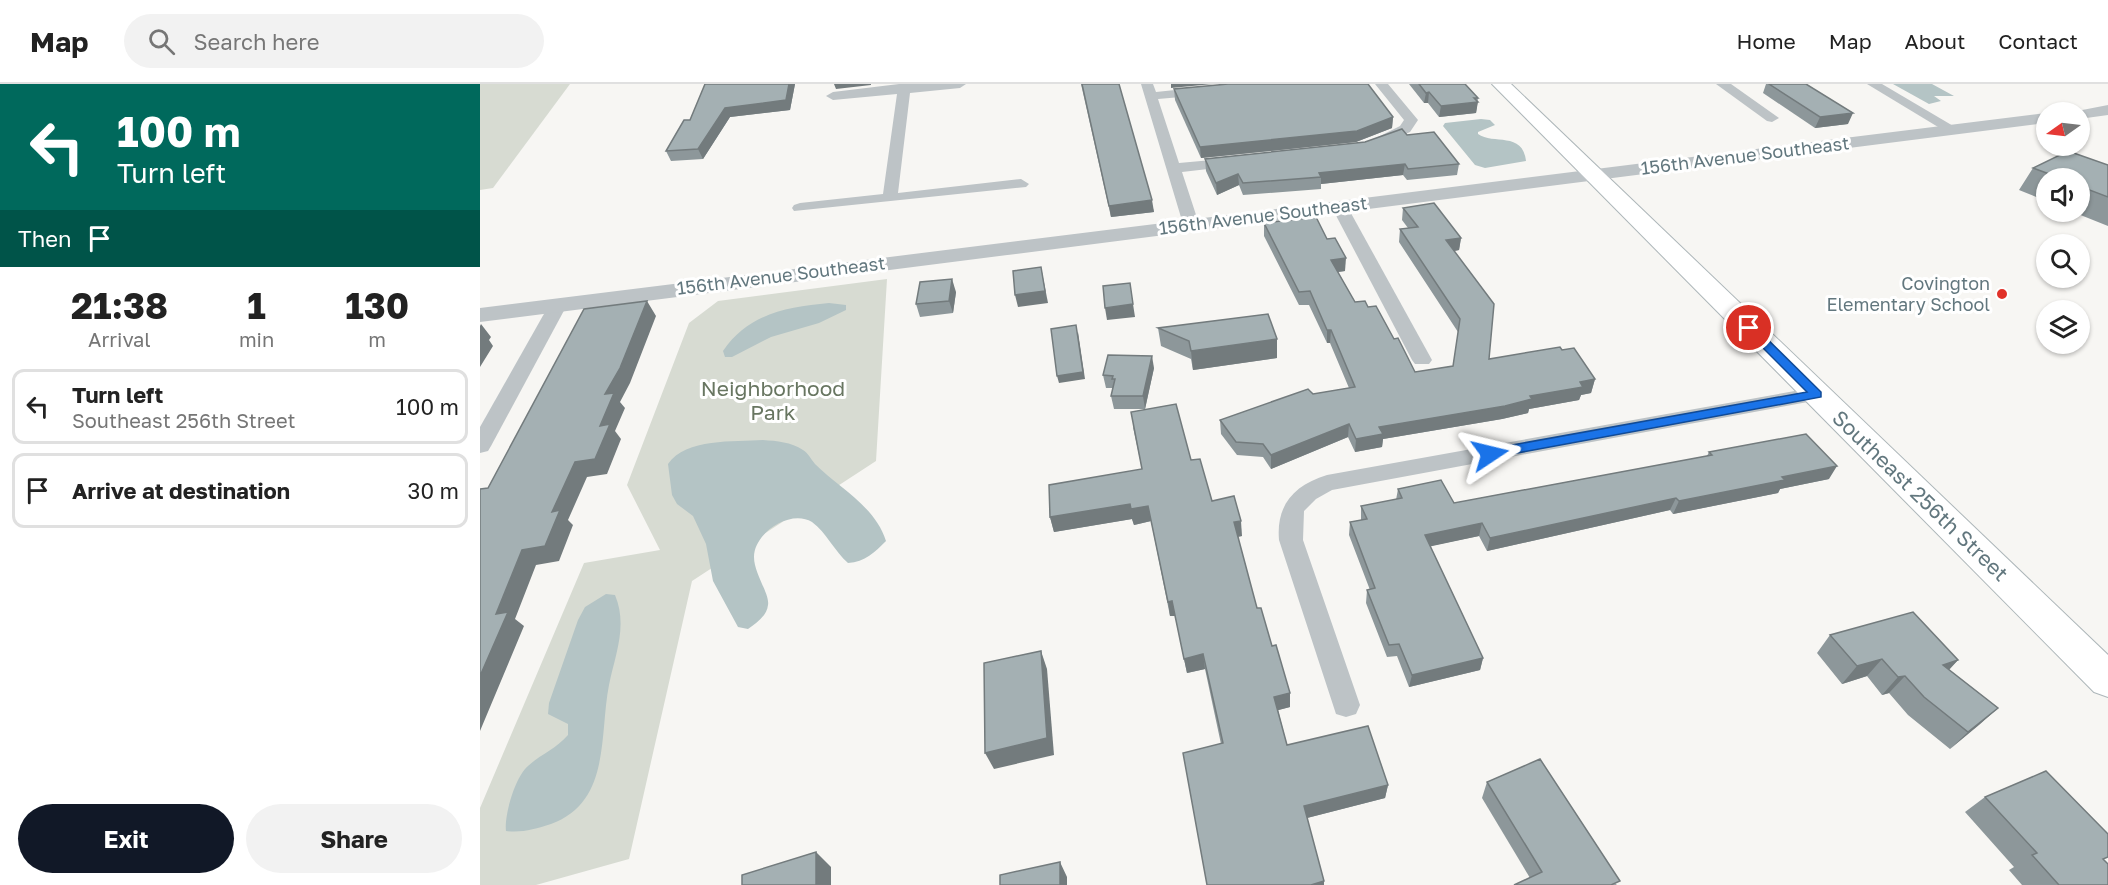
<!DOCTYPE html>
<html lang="en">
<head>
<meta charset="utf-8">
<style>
	:root { --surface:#fff; --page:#f2f2f2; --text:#222; --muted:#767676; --line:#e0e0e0; --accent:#111827 }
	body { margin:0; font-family:"Golos Text",sans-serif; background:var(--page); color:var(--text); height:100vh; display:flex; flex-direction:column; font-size:22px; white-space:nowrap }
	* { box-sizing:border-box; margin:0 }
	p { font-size:20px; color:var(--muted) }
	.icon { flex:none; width:33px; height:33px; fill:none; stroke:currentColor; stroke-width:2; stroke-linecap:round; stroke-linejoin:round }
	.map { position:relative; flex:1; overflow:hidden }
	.sheet { display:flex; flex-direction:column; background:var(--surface); width:480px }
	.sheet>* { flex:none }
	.banner { background:#00695c; color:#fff; overflow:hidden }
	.needle { width:39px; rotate:256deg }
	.buttons { position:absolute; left:1556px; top:18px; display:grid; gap:12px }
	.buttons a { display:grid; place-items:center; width:54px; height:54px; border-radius:50%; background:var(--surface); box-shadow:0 2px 4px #0004; font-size:30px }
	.pin { position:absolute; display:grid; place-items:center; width:51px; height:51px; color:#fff; margin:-26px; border:3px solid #fff; border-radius:50%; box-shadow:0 2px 6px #0007 }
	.me { position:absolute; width:66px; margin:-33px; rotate:80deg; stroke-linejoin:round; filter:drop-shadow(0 0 4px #0008) }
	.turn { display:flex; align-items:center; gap:21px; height:126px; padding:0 18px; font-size:27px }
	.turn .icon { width:78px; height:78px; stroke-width:2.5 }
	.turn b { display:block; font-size:42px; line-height:51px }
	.then { display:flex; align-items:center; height:57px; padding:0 18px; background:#0003; gap:12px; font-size:22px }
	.eta { display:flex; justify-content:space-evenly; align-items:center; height:102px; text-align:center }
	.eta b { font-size:36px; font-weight:700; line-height:42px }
	.primary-button { display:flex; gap:12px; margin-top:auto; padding:12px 18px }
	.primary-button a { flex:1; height:69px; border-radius:36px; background:var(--accent); color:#fff; font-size:24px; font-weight:700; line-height:69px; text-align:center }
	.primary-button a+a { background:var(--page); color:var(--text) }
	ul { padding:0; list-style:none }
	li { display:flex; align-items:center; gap:18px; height:75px; margin:0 12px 9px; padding:0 6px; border:3px solid var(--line); border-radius:12px }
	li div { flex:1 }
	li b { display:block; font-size:22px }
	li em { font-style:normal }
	header { display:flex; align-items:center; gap:36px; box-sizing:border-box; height:84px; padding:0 30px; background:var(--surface); border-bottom:2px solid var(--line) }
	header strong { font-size:28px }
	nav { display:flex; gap:33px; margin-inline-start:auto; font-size:21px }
	.search { width:420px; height:54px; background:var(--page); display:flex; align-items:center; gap:15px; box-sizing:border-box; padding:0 21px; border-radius:33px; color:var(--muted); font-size:22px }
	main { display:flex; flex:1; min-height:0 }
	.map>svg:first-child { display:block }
</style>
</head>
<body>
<header>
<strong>Map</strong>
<div class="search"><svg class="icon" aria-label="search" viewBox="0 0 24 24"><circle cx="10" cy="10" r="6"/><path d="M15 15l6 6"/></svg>Search here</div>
<nav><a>Home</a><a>Map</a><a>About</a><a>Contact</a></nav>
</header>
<main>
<section class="sheet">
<div class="banner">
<div class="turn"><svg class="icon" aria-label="left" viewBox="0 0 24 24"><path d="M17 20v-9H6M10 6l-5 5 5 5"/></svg><div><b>100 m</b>Turn left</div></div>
<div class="then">Then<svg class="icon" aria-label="arrive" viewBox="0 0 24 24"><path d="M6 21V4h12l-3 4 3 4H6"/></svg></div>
</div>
<div class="eta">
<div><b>21:38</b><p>Arrival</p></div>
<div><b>1</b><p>min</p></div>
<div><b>130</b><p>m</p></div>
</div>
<ul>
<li><svg class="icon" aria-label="left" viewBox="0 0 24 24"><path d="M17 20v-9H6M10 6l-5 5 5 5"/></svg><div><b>Turn left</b><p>Southeast 256th Street</p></div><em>100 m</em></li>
<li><svg class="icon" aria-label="arrive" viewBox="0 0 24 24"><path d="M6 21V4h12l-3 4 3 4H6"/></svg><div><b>Arrive at destination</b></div><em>30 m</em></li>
</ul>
<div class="primary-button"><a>Exit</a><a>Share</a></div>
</section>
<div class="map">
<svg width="1628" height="801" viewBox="0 0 1628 801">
	<rect width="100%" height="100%" fill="#f7f6f3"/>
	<g fill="#d7dbd2">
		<path d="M0 0H90L13 104 0 106Z"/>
		<path d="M407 195 396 377 212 497 149 775 56 801H0V724L104 479 180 466 147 401 209 239 238 217Z"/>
	</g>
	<g fill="#b4c4c5">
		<path d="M1413 0H1452L1474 12H1454L1461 17 1449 20Z"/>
		<path d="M1001 35 1010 36 1015 41 998 48V50C1013 61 1043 47 1046 77L1005 84 995 81 963 42 965 39Z"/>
		<path d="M349 219 366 221V226L339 239 291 253 252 273H245L243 267C268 230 306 223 349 219Z"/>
		<path d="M283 356C297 357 311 358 323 366 328 369 331 375 335 380 359 404 395 422 406 457 395 468 385 478 368 479 355 468 346 448 332 438 310 425 274 449 274 473 274 490 290 510 288 521 287 532 276 539 268 545L258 543 233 497 226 460 213 432 197 420 192 411 188 380C206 354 254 358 283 356Z"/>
		<path d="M126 510 135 511C148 542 135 571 129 601 119 652 131 718 71 740 55 745 42 749 26 747 24 732 35 693 48 682 61 670 76 665 88 651V640L68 630 69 619 98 536 105 523Z"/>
	</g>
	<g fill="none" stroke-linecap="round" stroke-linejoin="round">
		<g stroke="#adb6b9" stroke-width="2">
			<path id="secondary" d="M1012 0H1031L1628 571V613L1614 608Z"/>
		</g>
		<g fill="#bdc3c6" fill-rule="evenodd">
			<path d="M419 0H486L480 4 430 9 418 109 541 95 549 100 546 103 314 127 312 124 314 121 320 119 403 110 417 10 353 16 346 12 353 8Z"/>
			<path d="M661 0H673L676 8 724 3 730 7 724 11 678 15 699 79 754 74 761 78 754 82 702 88 719 140 717 143 711 145 703 140Z"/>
			<path d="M895 0H908L938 36 930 48 897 63 892 62V56L920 42 924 36Z"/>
			<path d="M1236 0H1251L1299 34 1292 38 1287 37Z"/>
			<path d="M1387 0H1402L1480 46 1478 49H1468Z"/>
			<path d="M859 117 867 122 952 276 949 280H935L932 276 851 122Z"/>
			<path d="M78 216 87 221 11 362 8 367 0 369V343L69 221Z"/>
			<path d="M1337 303 1344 305 1347 310 1344 315 852 406 836 415 824 427 823 456 880 621 876 630 866 633 856 630 799 456C796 421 814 401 847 391Z"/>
		</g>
		<g fill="#bdc3c6" fill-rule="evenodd">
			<path d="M1628 21V31L1599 35V28H1592Z"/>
			<path d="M1566 29V39L0 238V224Z"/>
		</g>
		<use href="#secondary" fill="#fff" fill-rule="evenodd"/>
	</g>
	<g fill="#8d979a">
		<path d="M225 0H315L310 26 250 33 223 75 191 77 186 67 210 36Z"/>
		<path d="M601 0H639L674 128 631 133Z"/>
		<path d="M929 0H985L998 14 996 29 959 33 948 19H944Z"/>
		<path d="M1286 0H1326L1368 40 1335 44 1283 9Z"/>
		<path d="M694 5 913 33 912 44 876 58 721 74 695 16Z"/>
		<path d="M927 51 979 80 977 91 927 96 923 91 841 100V105L763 111 759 101 737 111 726 87 725 75 885 58Z"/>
		<path d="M1628 81V142L1593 128H1599V94H1566V117L1539 106 1553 84Z"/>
		<path d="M923 124 981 154 979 166 974 167 1009 275 1082 266 1115 295 1111 309 1101 311 1099 316 1049 325 1048 329 1022 335 903 355 902 363 875 368 868 353 791 385 783 373 757 371 741 350 740 336 833 310 869 304 850 259H847L829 221H819L784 152V139L847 155 865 187 858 188 875 218 888 223 914 255 935 288 973 282 978 248 919 158 920 145 928 144 922 136Z"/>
		<path d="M476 208 473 229 440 233 436 220Z"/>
		<path d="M678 244 797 255V274L713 286 711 275 681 262Z"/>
		<path d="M674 284 665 325H634L631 312 633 304H626L623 291Z"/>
		<path d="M653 343 711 376 732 417 762 452 758 453 777 524 810 609V623L798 626 807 661 908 701 905 714 827 734 844 797V801H727L741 660 725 585 707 589 695 532H690L671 437 654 441 652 435 574 448 570 433 662 385Z"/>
		<path d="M1229 368 1349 395 1300 405 1298 409 1193 430 1190 426 1007 467 999 452 950 462 1003 574 1000 586 929 603 917 572 907 573 886 519 887 506H890L869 451 870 438 881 436V422L916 416 918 405 974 419 1227 372Z"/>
		<path d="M1350 551 1478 576 1469 586 1518 624 1470 665 1428 631 1409 609 1402 611 1387 592 1362 600 1337 569Z"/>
		<path d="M1007 698 1137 801 1050 794 1002 714Z"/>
		<path d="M1505 713 1625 777 1628 801H1542L1529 786 1534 783 1485 728Z"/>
	</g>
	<g fill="#737b7d">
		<path d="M309 0H315L310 26 250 33 223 75 218 65 245 24Z"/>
		<path d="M354 0H391V1L356 5Z"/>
		<path d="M691 0H733L691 4Z"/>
		<path d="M949 8 948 19H944L946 9Z"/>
		<path d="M998 18 996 29 959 33 961 22Z"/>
		<path d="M1373 29 1368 40 1335 44 1340 33Z"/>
		<path d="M913 33 912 44 876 58 721 74 720 63Z"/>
		<path d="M925 80 923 91 841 100V93L839 89Z"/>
		<path d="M758 90 759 101 737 111 736 99Z"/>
		<path d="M672 116 674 128 631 133 629 122Z"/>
		<path d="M981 154 979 166 964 169 966 156Z"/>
		<path d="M866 174 865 187 850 189 851 176Z"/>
		<path d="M561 183 568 219 538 223 535 211Z"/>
		<path d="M472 195 476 208 473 229 469 217Z"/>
		<path d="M167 217 176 232 150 299 140 318 145 324 135 347 141 355 127 390 107 393 88 436 93 441 79 477 56 481 35 535 44 542 0 647V592L16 530 42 466 95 378 120 342 125 310Z"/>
		<path d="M653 220 655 233 627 236 625 224Z"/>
		<path d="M1 240 11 253 9 256 13 262 0 283V242Z"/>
		<path d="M847 246H851L850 259H847Z"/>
		<path d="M598 248 605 295 579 299 577 292Z"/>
		<path d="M797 255V274L713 286 711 267Z"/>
		<path d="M672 272 674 284 665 325 663 312Z"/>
		<path d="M1115 295 1111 309 1101 311 1099 316 1049 325 1048 329 1022 335 903 355 902 363 875 368 876 355 899 343 1050 312 1100 298Z"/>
		<path d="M869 340 868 353 791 385V371Z"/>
		<path d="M1357 382 1349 395 1300 405 1298 409 1193 430 1199 417 1302 393Z"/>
		<path d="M1196 414 1190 426 1007 467 1010 454Z"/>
		<path d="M650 420 668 422 671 437 654 441 652 435 574 448 570 433Z"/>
		<path d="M761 437 762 452 755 453 754 438Z"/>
		<path d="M1002 439 999 452 943 464 945 451Z"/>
		<path d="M692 517 695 532H690L688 518Z"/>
		<path d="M561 567 567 585 574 671 514 685 505 669Z"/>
		<path d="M723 570 725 585 707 589 704 575Z"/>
		<path d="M1003 574 1000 586 929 603 932 591Z"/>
		<path d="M1402 575 1387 592 1362 600 1377 582Z"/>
		<path d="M1478 576 1461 594 1463 581Z"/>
		<path d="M1425 592 1409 609 1402 611 1418 593Z"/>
		<path d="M810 609V623L795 627 794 613Z"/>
		<path d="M1518 624 1499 641 1470 665 1488 648Z"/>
		<path d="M908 701 905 714 823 735 824 722Z"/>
		<path d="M336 768 351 783V801H336Z"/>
		<path d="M580 778 587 793V801H580Z"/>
		<path d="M844 797V801H831Z"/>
	</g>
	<g fill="#a4b0b3" stroke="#737b7d" stroke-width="1.5">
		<path d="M225 0H309L306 16 245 24 218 65 186 67 204 36H210Z"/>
		<path d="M602 0H639L672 116 629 122Z"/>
		<path d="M748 0H888L913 33 877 47 720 63 694 5Z"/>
		<path d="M939 0H985L998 14H994L998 18 961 22 949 8 946 9Z"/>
		<path d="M1289 0H1326L1373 29 1340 33Z"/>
		<path d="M922 45 927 51 954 48 979 80 928 85 925 80 839 89 841 93 763 99 758 90 736 99 725 75 885 58Z"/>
		<path d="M1588 67 1628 81V113L1599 102V94H1580L1553 84Z"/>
		<path d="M954 119 981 154 966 156 1014 220 1009 275 1080 263 1082 266 1094 264 1115 295 1100 298 1103 303 1050 312 1052 315 1025 322 899 343 903 350 876 355 869 340 791 371 783 360 756 358 740 336 828 305 833 310 875 303 851 246H847L830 207 819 208 784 139 836 133 847 155 855 154 866 174 851 176 875 218 885 217 888 223 896 222 914 255 918 254 935 288 973 282 980 235 920 145 938 143 923 124Z"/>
		<path d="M561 183 565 207 535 211 533 187Z"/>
		<path d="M472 195 469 217 436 220 440 198Z"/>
		<path d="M650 199 653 220 625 224 623 202Z"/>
		<path d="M167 217 140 284 125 310 134 309 120 342 130 340 115 375 95 378 72 428 80 426 65 462 42 466 16 530 28 528 0 592V405L8 404 104 225Z"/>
		<path d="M788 230 797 255 711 267 709 257 678 244Z"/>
		<path d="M596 241 603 288 577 292 571 245Z"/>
		<path d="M628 271 672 272 663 312H631L635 295H632L633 292 623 291Z"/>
		<path d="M696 320 711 376 720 375 732 417 754 412 761 437 754 438 777 524H781L792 562 796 561 810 609 794 613 807 661 888 642 908 701 824 722 844 797 831 801H727L703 669 743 659 723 570 704 575 692 517 688 518 668 422 651 425 650 420 570 433 569 401 662 385 651 328Z"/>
		<path d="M1326 350 1357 382 1302 393 1305 396 1199 417 1196 414 1010 454 1002 439 945 451 1003 574 932 591 919 560 909 561 887 506 895 504 870 438 887 435 881 422 922 414 918 405 961 396 974 419 1232 371 1229 368Z"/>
		<path d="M1433 528 1478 576 1463 581 1518 624 1488 648 1444 613 1425 592 1418 593 1402 575 1377 582 1350 551Z"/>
		<path d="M561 567 567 654 505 669 504 579Z"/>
		<path d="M1060 675 1140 797 1131 801H1034L1062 788 1007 698Z"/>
		<path d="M1566 687 1628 750V773L1623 775 1628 780V801H1579L1552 771 1557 769 1505 713Z"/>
		<path d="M336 768V801H262V791Z"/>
		<path d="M580 778V801H520V791Z"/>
	</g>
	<path fill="#1a73e8" stroke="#114b97" stroke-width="1.5" d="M1265 241H1273L1341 308V313L1010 374 1004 370 1010 365 1327 308 1265 246Z"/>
	<circle fill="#e13229" stroke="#fff" stroke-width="2" cx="1522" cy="210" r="6"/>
	<g text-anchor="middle" stroke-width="6" stroke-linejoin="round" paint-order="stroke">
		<g font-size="18" fill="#62777e" stroke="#fff">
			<text transform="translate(1265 72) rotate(-7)" y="6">156th Avenue Southeast</text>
			<text transform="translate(783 132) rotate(-7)" y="6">156th Avenue Southeast</text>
			<text transform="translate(301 192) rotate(-7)" y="6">156th Avenue Southeast</text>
		</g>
		<g font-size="18" fill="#62777e" stroke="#fff" text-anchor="end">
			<text x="1510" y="206">Covington<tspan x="1510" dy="21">Elementary School</tspan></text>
		</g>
		<g font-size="21" fill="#687661" stroke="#fff">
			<text x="293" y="312">Neighborhood<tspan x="293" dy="24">Park</tspan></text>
		</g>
		<g font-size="21" fill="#62777e" stroke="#fff">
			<text transform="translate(1440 412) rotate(44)" y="7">Southeast 256th Street</text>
		</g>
	</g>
</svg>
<div class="buttons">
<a><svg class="needle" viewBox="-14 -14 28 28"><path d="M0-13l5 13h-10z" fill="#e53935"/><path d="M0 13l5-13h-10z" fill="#767676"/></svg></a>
<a><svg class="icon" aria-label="sound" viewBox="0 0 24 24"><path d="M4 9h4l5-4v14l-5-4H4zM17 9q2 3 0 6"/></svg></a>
<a><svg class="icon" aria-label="search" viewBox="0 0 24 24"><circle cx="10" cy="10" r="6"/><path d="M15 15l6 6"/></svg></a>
<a><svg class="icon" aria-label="layers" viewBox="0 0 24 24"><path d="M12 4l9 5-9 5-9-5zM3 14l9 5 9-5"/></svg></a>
</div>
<div class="pin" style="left:1269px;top:244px;background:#d93025"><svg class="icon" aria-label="arrive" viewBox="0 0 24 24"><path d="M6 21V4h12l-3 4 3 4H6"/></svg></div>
<svg class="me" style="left:1010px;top:370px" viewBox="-20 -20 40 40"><path d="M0-17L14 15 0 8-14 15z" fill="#1a73e8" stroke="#fff" stroke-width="4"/></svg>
</div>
</main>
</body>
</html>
